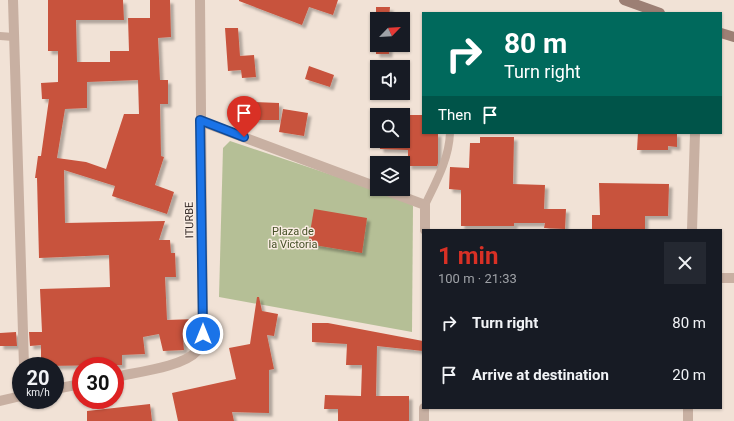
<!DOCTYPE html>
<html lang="en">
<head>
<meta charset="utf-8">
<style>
	:root { --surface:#171b24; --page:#242831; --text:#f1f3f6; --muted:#9ea1a6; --accent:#d93025 }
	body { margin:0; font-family:Roboto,sans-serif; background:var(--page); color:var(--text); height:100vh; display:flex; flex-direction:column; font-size:15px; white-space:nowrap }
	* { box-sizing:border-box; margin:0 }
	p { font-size:13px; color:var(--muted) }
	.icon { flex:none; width:22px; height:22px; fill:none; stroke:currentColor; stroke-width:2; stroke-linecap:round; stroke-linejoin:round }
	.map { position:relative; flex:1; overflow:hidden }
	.details { position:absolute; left:422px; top:229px; width:300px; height:180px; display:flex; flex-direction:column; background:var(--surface); border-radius:0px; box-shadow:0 1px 3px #0004 }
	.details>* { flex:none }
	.banner { position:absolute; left:422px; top:12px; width:300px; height:122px; border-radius:0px; box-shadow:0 1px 3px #0004; background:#00695c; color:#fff; overflow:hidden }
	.needle { width:26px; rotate:65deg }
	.buttons { position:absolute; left:370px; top:12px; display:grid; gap:8px }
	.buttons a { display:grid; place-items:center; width:40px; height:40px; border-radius:0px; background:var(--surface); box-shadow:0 1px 3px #0004; font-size:20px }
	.speed { position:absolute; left:12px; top:357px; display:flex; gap:8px; font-size:20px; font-weight:700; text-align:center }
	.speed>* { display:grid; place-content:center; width:52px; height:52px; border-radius:50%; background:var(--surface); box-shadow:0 1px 3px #0004; line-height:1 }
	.speed small { font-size:10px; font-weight:400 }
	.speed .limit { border:6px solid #d22; background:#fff; color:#111 }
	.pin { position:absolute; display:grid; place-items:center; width:34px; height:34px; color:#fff; margin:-41px -17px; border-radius:50% 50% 50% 0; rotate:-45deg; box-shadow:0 0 4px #0007 }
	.pin .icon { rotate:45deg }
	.me { position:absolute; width:44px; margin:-22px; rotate:0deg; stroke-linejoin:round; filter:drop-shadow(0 0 3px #0008) }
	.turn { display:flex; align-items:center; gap:14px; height:84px; padding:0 16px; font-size:18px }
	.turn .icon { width:52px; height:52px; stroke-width:2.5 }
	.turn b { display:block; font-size:28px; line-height:34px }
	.then { display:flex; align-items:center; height:38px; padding:0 16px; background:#0003; gap:8px; font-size:15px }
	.round { display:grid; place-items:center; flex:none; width:42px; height:42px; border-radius:0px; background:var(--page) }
	.headline { display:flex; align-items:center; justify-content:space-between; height:68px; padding:0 16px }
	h1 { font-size:24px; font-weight:700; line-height:30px; color:var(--accent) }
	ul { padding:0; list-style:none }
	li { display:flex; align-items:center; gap:12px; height:52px; padding:0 16px }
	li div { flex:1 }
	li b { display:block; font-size:15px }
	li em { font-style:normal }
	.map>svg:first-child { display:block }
</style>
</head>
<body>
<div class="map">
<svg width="734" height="421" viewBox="0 0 734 421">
	<defs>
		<filter id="shadow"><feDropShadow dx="3.5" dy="3.5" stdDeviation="1" flood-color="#0004"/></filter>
	</defs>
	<rect width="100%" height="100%" fill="#f1e2d6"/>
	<path fill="#b5bf96" d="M230 141 410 201 413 206 412 332 219 297 223 148Z"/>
	<g fill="#c8533d" fill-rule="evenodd" filter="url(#shadow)">
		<path d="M48 0H123L124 20H76L77 62H110V51H129L128 18H150V0H170L171 37 158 38 160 80H168V104H160L161 156 164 157 155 185 174 192 167 214 112 196 115 186 64 170 65 223 165 221 159 240H170L171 253H175L176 277H165L167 320 195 319 196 328 191 329 192 339H183L184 350 163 351 159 334 143 337 145 354 122 355V365L41 366V345L30 346 29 332H42L40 289 110 287 109 255 39 258 37 178H35L38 156H41L49 99H42L41 83 58 82V51H48ZM138 80 139 114H124L106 169 86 162 57 158 65 109 87 108V82Z"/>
		<path d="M239 0H338L333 15 309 7 302 25 239 1Z"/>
		<path d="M376 7H390L389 19H377V45H389V54H376Z"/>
		<path d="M225 28H238L240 56 254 55 256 77 242 78 241 70 228 71Z"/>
		<path d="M309 66 334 75 330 87 305 79Z"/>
		<path d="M254 102 279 103V120H254Z"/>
		<path d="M283 109 308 113 304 136 279 132Z"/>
		<path d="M403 115H423V133H438V163L437 166H408V150L380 149V141H403Z"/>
		<path d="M638 133H677V147L668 146V150H637Z"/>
		<path d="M480 137H514L513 184 545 185 544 209H566L565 229 544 228 545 223H514V226H461V190L449 189 450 167 469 168 470 143H480Z"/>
		<path d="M599 183 669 184 668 216H645V230H592V215H600Z"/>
		<path d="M314 209 367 218 362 253 308 244Z"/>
		<path d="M257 297H259L262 311 278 314 274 336 267 335 274 369 269 370V413L232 412 234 421H178L172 393 236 379 229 348 250 344Z"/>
		<path d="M312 323H328L423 341V351L377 346 376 396H409V421H338V409H324L325 395 361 396 362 365H346L347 344 312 342Z"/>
		<path d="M16 332 17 346H0V333Z"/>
		<path d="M150 404 152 421H87V411Z"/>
	</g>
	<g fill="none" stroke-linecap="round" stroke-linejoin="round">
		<g stroke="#c8b0a2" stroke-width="8">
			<path d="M0 36 13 37"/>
			<path d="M425 205C436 182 449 159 450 133"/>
		</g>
		<g stroke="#c8b0a2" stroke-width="10">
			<path d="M13 0 24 366"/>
			<path d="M200 121 377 187"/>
			<path d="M382 189 425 205V230"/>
			<path d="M692 230 695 133"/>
			<path d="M721 278H734"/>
			<path d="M115 377C137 372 183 367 197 351 201 347 201 339 203 334L200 0"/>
			<path d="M55 389 81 384"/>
			<path d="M0 401 21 396"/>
			<path d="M424 421V408"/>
			<path d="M688 421V408"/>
		</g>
		<g stroke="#9c7f74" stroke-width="10">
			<path d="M624 0 660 13"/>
			<path d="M721 33 734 37"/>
		</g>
	</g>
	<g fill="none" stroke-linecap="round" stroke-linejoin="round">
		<g stroke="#114b97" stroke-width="10">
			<path id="route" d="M203 334 200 120 244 137"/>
		</g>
		<use href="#route" stroke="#1a73e8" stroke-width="7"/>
	</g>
	<g text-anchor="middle" stroke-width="3" stroke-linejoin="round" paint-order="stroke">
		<g font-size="11" fill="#332825" stroke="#f9ece2">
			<text transform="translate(189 220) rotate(-91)" y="4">ITURBE</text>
		</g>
		<g font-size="11" fill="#465128" stroke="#f9ece2">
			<text x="293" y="235">Plaza de<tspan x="293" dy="13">la Victoria</tspan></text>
		</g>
	</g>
</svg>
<div class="buttons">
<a><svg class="needle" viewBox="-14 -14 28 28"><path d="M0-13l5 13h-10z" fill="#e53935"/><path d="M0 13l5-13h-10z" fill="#9ea1a6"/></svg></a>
<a><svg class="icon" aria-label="sound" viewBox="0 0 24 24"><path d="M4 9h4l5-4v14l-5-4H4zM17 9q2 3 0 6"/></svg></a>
<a><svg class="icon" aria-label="search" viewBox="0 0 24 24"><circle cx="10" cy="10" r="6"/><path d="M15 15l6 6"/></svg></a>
<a><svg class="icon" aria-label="layers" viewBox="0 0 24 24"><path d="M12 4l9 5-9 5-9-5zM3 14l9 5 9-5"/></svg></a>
</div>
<div class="speed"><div>20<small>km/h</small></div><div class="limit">30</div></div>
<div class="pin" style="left:244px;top:137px;background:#d93025"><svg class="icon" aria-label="arrive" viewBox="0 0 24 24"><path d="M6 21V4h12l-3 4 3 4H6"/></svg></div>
<svg class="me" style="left:203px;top:334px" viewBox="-20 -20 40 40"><circle r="17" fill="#1a73e8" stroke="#fff" stroke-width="3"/><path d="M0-11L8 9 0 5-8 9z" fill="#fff"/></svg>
<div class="banner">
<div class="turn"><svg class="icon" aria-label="right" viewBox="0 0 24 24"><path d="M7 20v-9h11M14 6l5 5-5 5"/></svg><div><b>80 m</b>Turn right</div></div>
<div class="then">Then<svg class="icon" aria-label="arrive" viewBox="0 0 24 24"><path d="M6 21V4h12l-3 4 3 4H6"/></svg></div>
</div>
<section class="details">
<div class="headline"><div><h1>1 min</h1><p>100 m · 21:33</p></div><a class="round"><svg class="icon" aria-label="close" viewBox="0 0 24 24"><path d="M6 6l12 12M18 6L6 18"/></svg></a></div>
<ul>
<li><svg class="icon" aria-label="right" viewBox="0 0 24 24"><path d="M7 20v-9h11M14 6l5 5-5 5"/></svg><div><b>Turn right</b></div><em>80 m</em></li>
<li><svg class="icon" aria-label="arrive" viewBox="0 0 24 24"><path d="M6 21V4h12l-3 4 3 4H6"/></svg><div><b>Arrive at destination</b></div><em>20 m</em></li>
</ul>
</section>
</div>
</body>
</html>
